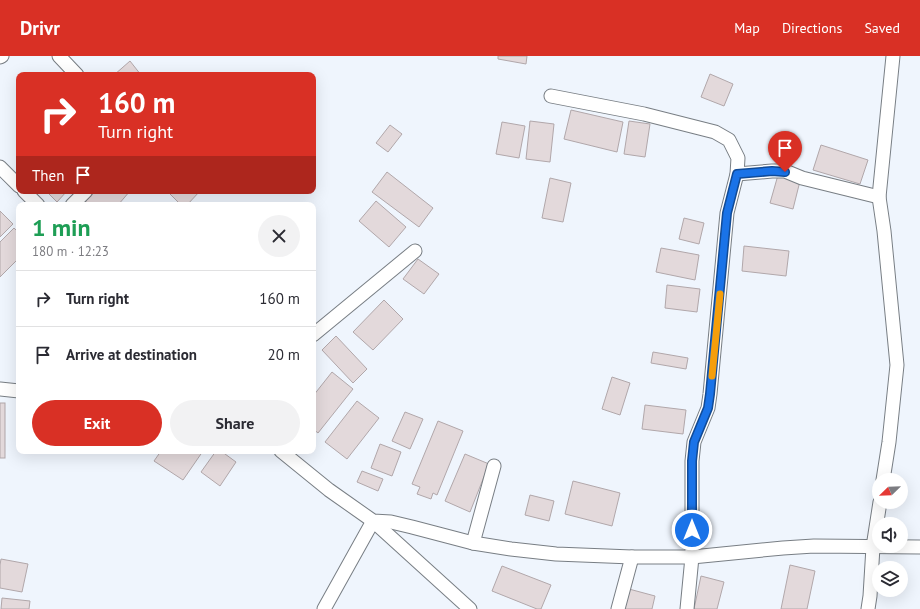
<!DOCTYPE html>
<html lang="en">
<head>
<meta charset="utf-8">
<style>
	:root { --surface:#fff; --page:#f2f2f3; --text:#2b2b33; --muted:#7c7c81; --line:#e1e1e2; --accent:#d93025 }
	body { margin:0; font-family:"PT Sans",sans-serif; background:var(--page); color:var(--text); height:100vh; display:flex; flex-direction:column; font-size:15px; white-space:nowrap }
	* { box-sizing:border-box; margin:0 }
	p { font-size:13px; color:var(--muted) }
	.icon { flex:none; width:22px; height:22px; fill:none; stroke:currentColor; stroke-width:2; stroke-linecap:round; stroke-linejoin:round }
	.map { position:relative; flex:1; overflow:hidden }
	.drawer { position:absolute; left:16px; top:146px; width:300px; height:252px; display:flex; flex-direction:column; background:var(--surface); border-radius:8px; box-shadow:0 4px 16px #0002 }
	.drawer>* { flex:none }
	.hud { position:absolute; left:16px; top:16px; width:300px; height:122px; border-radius:8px; box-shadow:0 4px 16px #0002; background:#d93025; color:#fff; overflow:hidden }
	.needle { width:26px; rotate:247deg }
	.tools { position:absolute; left:872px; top:417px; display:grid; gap:8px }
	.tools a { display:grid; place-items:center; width:36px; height:36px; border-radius:50%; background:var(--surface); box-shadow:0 4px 16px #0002; font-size:20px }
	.pin { position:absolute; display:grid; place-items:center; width:34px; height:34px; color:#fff; margin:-41px -17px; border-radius:50% 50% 50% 0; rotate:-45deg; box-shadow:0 0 4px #0007 }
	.pin .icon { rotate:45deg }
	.me { position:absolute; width:44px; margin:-22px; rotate:0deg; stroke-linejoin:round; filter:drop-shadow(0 0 3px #0008) }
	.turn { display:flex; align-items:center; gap:14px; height:84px; padding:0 16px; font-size:18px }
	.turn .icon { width:52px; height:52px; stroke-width:2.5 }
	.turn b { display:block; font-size:28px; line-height:34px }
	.then { display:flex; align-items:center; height:38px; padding:0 16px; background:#0003; gap:8px; font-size:15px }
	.round { display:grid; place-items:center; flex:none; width:42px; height:42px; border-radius:21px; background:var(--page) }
	.headline { display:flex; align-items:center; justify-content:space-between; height:68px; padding:0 16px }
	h1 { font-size:24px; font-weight:800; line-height:30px; color:#1e9e55 }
	.button { display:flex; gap:8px; margin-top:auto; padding:8px 16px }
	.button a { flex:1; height:46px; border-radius:24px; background:var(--accent); color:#fff; font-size:16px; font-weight:800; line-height:46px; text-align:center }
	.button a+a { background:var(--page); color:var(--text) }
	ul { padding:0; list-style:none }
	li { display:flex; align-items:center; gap:12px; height:56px; padding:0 16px; border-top:1px solid var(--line) }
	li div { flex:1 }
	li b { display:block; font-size:15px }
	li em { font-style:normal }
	header { display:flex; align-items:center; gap:24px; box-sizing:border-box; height:56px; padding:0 20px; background:var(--accent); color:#fff }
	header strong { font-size:19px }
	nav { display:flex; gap:22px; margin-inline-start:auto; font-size:14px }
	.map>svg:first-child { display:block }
</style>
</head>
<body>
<header>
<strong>Drivr</strong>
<nav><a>Map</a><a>Directions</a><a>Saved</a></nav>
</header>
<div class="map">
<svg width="920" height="553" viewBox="0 0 920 553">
	<rect width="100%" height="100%" fill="#eff5fd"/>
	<g fill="#e3d9db" stroke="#b1a7aa">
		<path d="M498 0H527L526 8 498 3Z"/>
		<path d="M130 5 141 19H114Z"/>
		<path d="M710 18 733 28 724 50 701 41Z"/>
		<path d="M571 54 623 66 617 96 564 83Z"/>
		<path d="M530 65 554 68 550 106 526 103Z"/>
		<path d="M629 65 650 68 645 101 624 98Z"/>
		<path d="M502 66 525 70 519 102 496 98Z"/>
		<path d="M390 69 402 78 388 96 376 87Z"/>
		<path d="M821 89 868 104 860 128 813 114Z"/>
		<path d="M387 116 433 152 419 171 372 136Z"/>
		<path d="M778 119 800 125 793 153 770 147Z"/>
		<path d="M550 122 571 127 563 166 542 162Z"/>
		<path d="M46 135H67L57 146Z"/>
		<path d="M93 135H130L118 149H90L85 145Z"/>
		<path d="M167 135H200L187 149H181Z"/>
		<path d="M376 145 406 171 389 191 359 165Z"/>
		<path d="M0 155 13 168 0 181Z"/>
		<path d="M684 162 704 167 699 188 679 183Z"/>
		<path d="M14 172 19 177V202L0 221V186Z"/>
		<path d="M744 190 789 195 786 220 742 215Z"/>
		<path d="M661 192 699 199 695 224 656 216Z"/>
		<path d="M418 203 439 218 424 238 403 223Z"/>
		<path d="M667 229 700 233 697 256 665 252Z"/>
		<path d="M384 244 403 263 373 294 353 276Z"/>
		<path d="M336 280 367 313 353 327 322 294Z"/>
		<path d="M653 296 688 302 686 313 651 307Z"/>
		<path d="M332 316 353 333 318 377 313 373V340Z"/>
		<path d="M612 321 630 327 620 359 602 353Z"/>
		<path d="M357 345 379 362 347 403 325 386Z"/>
		<rect x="0" y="347" width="5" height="55"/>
		<path d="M645 349 686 354 683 378 642 373Z"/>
		<path d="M405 356 423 363 410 393 392 385Z"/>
		<path d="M438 365 463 375 437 439 433 437 431 443 417 438 420 431 412 428Z"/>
		<path d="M380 388 401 396 392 420 371 412Z"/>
		<path d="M161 395H203L183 424 154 405Z"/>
		<path d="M216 395H221L236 406 220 430 201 416Z"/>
		<path d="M465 398 489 408 470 456 445 445Z"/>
		<path d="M362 415 383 423 378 435 357 426Z"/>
		<path d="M573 425 620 437 612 470 565 458Z"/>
		<path d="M530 439 554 445 549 465 525 459Z"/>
		<path d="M1 503 28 508 22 536 0 532V509Z"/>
		<path d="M790 509 815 515 807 553H781Z"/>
		<path d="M502 510 551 529 541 553H537L492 535Z"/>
		<path d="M701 520 724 526 717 553H694Z"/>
		<path d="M629 533 655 540 652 553H623Z"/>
		<path d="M2 542 30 545 29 553H1Z"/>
	</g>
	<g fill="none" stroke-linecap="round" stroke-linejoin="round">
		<g stroke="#787e84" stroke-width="15">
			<g id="minor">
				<path d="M59 0 77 19"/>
				<path d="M0 1 2 0"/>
				<path d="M551 40 644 58 715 76 729 84 738 102 737 118 727 157 710 338 708 352 694 386 692 405V501L687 553"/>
				<path d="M0 111 19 130"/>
				<path d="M737 118 772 115H785L802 122 879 141"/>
				<path d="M24 135 38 149"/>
				<path d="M72 149 86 135"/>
				<path d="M313 279 415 195"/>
				<path d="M0 333 19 335"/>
				<path d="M281 395 329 434 373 465 391 466 412 471 473 487 511 493 556 498 632 501H692L783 492 814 490 920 491"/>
				<path d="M883 424 889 386 897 309 884 175 879 141 893 0"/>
				<path d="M473 487 494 410"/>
				<path d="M324 553 373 465 470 553"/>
				<path d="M618 553 632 501"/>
				<path d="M868 553 870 540 873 491 880 446"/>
			</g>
		</g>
		<use href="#minor" stroke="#fff" stroke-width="13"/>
	</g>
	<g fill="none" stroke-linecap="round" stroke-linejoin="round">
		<g stroke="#114b97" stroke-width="10">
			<path id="route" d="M692 474V405L694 386 708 352 710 338 727 157 737 118 772 115 785 116"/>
		</g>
		<use href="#route" stroke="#1a73e8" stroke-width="7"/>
		<path stroke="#f59e0b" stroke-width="7" d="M712 320 720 238"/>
	</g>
</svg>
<div class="tools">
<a><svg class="needle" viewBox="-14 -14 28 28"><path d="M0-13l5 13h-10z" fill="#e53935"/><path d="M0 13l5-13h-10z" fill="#7c7c81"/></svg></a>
<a><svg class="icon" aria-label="sound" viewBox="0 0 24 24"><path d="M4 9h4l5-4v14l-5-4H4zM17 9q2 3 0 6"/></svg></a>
<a><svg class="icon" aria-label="layers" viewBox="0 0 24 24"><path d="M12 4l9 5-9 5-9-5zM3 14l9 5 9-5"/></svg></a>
</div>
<div class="pin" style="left:785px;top:116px;background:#d93025"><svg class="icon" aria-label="arrive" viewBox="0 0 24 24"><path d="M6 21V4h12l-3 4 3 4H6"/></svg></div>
<svg class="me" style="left:692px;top:474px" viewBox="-20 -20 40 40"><circle r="17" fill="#1a73e8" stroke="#fff" stroke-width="3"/><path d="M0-11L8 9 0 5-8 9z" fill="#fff"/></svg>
<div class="hud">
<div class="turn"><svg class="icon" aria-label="right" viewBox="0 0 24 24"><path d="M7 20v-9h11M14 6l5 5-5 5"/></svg><div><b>160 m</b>Turn right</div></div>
<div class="then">Then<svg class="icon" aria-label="arrive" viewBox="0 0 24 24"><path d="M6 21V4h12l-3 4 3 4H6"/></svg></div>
</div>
<section class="drawer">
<div class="headline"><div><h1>1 min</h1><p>180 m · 12:23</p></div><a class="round"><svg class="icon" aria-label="close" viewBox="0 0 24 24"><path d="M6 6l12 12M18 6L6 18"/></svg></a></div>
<ul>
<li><svg class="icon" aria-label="right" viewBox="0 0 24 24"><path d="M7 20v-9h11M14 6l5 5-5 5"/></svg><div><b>Turn right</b></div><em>160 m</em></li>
<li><svg class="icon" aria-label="arrive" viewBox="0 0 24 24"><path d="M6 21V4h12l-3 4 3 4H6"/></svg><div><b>Arrive at destination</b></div><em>20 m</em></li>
</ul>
<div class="button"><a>Exit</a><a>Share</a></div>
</section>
</div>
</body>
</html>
